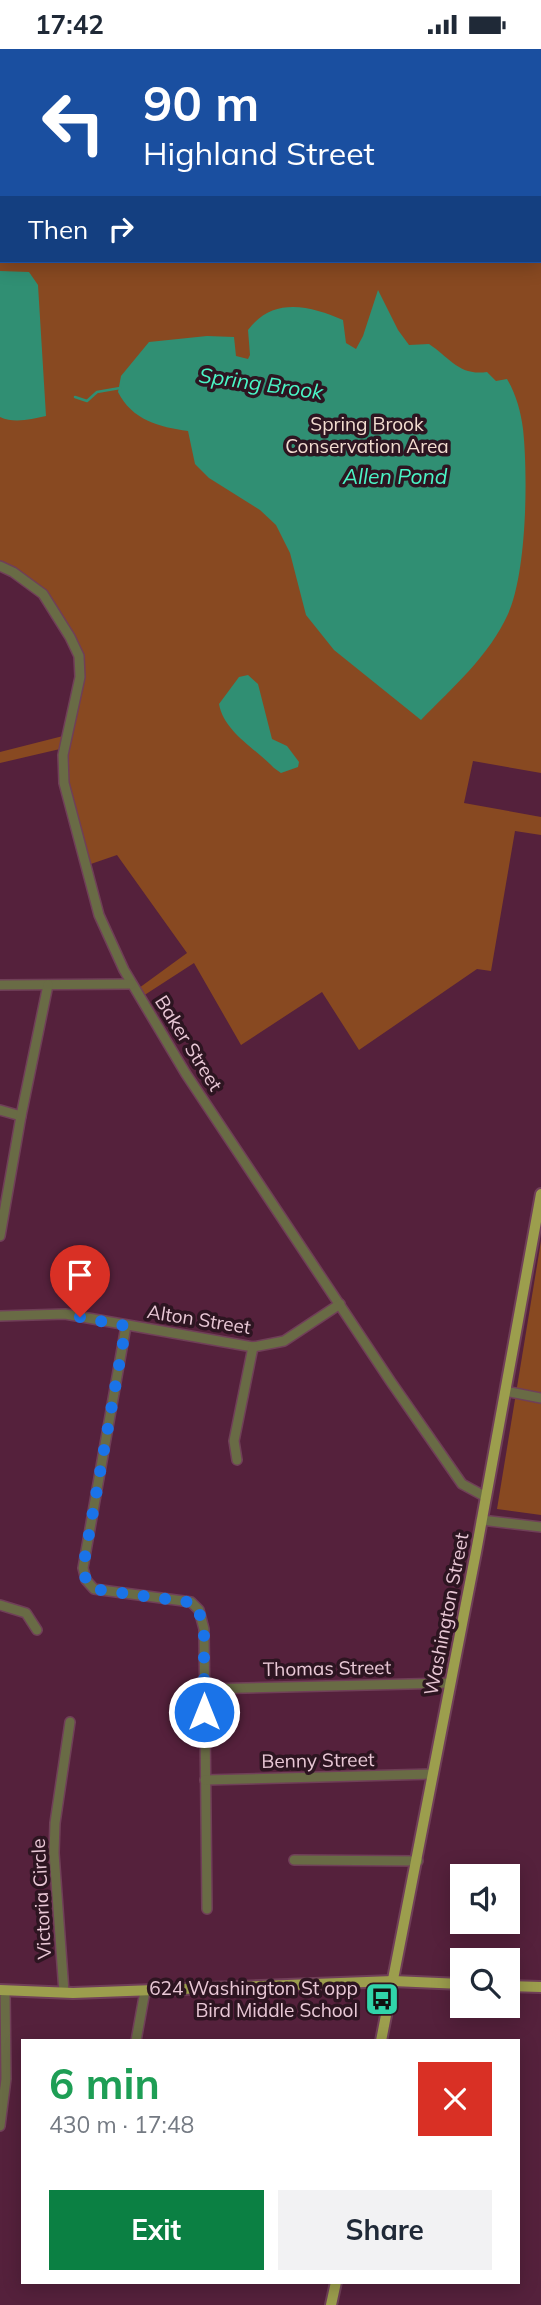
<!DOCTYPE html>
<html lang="en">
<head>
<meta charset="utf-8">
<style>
	:root { --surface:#fff; --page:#f2f2f3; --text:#1f2937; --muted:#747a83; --accent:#0b8043 }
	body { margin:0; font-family:Mulish,sans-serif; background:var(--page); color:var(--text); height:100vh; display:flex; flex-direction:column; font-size:26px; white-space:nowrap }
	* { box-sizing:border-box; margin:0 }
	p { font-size:23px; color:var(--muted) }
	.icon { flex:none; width:38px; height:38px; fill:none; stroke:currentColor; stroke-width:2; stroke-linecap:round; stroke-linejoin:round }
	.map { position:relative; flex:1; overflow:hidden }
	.details { position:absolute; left:21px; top:1990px; width:499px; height:245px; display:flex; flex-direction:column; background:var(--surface); border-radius:0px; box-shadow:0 4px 18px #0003 }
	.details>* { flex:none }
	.top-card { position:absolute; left:0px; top:0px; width:542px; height:214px; box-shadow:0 4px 18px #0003; background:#1a4fa0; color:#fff; overflow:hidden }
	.controls { position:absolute; left:450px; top:1815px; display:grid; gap:14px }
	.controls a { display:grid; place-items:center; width:70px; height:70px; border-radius:0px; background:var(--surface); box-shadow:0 4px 18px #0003; font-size:35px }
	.pin { position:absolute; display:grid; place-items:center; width:60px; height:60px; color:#fff; margin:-72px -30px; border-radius:50% 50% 50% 0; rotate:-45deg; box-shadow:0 0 7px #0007 }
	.pin .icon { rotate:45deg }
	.me { position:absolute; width:77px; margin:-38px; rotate:0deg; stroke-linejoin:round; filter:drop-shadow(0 0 5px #0008) }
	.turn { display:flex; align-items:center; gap:24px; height:147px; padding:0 28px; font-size:32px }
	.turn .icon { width:91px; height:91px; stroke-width:2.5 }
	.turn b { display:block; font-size:49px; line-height:60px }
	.then { display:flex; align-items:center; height:66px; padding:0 28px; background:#0003; gap:14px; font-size:26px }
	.round { display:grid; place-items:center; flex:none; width:74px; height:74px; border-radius:0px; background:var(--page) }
	.overview { display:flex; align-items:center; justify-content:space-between; height:119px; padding:0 28px }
	h1 { font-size:42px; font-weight:700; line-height:52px; color:#1e9e55 }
	.button { display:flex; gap:14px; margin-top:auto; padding:14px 28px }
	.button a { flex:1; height:80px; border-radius:0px; background:var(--accent); color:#fff; font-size:28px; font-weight:700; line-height:80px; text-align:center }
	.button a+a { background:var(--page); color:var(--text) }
	.status { display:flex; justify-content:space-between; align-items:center; height:49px; padding:0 35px; background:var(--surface); direction:ltr }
	.status svg { height:19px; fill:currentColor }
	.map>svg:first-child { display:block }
</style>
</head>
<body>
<div class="status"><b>17:42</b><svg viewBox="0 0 49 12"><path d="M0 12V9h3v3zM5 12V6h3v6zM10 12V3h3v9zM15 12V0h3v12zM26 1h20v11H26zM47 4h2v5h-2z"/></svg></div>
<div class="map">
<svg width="541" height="2256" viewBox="0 0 541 2256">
	<rect width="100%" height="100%" fill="#55213c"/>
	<g fill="#884921">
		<path d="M0 0H402L2 2V212H541V85V724L473 712 464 754 541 768V786L515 782 491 922 477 920 359 1001 322 943 241 996 194 914 143 947 139 939 187 904 117 806 85 817 63 720 81 616 49 553 0 517Z"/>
		<path d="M63 687 60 700 0 714V703Z"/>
		<path d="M541 1192V1466L497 1460Z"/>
	</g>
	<g fill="#308f73">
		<path d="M0 222 29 223 38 236 46 367C31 370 15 375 0 368Z"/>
		<path d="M378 241 398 281 409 296 429 295C450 309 459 327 487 323L496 332 507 330C516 345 521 363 523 380 528 426 527 523 508 565 489 607 453 638 421 671L334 601 306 566 290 504 276 476 260 461 209 429 195 415 188 382C159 378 132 371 118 343L121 327 149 293 207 287 234 288 236 307 248 310 250 306 248 281C273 247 311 257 343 271L346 294 356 300 363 287Z"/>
		<path d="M248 626 258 635 272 690 287 697 299 713 298 718 281 724 274 719C255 699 224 683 219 655L239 628Z"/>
	</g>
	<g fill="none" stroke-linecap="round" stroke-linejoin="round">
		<path stroke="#308f73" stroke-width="2.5" d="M75 348 87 352 97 343 120 339"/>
		<g stroke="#703f58" stroke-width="12">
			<g id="minor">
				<path d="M0 517 13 523 43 545 70 588 79 607 80 628 63 706 64 734 99 866 124 921 186 1025 391 1333 462 1435 486 1448"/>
				<path d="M0 936 131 935"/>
				<path d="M0 1061 21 1067"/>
				<path d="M0 1187 21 1067 48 936"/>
				<path d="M0 1267 65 1265 253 1298 284 1292 340 1255"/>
				<path d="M126 1277 83 1519 86 1531 94 1540 191 1553 199 1561 204 1580 207 1860"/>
				<path d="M505 1342 541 1349"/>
				<path d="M237 1411 234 1392 253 1298"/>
				<path d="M481 1471 541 1478"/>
				<path d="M0 1556 26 1564 37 1581"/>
				<path d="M204 1640 450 1634"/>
				<path d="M205 1731 433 1725"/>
				<path d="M294 1811 418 1812"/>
				<path d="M64 1943 54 1804 55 1774 70 1673"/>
				<path d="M136 1992 145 1942"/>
				<path d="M0 2077 6 2030 5 1942"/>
			</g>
		</g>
		<g stroke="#703f58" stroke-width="14">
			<g id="major">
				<path d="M508 1937 541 1938"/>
				<path d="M0 1941 73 1944 393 1932 462 1935"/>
				<path d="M381 1992 476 1503 541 1145"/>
				<path d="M331 2256 336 2233"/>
			</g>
		</g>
		<use href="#minor" stroke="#696b45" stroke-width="9"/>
		<use href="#major" stroke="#9c9e4d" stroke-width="10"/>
	</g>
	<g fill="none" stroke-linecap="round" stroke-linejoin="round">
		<path stroke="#1a73e8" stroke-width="12" stroke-dasharray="0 21.6" d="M80 1268 126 1277 83 1519 86 1531 94 1540 195 1554 204 1576V1663"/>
	</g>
	<defs>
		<g id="bus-square" transform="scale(1.75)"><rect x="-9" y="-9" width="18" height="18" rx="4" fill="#30d4aa" stroke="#2d1521"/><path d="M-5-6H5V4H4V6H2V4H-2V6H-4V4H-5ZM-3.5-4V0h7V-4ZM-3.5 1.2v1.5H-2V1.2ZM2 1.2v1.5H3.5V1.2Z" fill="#111"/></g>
	</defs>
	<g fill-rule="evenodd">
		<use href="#bus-square" x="382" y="1950"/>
	</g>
	<g text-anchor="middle" stroke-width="7" stroke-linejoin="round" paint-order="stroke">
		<g font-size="19" fill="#f3dcd0" stroke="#2d1521">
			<text x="367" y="382">Spring Brook<tspan x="367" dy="22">Conservation Area</tspan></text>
		</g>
		<g font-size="19" fill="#e9c8d6" stroke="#2d1521">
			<text transform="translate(189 994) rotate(58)" y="7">Baker Street</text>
			<text transform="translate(199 1270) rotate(9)" y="7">Alton Street</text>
			<text transform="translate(446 1565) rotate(-79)" y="7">Washington Street</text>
			<text transform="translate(327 1619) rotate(-1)" y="7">Thomas Street</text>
			<text transform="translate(318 1711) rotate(-1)" y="7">Benny Street</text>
			<text transform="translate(41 1850) rotate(-93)" y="7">Victoria Circle</text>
		</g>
		<g font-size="19" fill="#e9c8d6" stroke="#2d1521" text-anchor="end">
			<text x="358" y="1946">624 Washington St opp<tspan x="358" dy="22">Bird Middle School</tspan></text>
		</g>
		<g font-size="21" font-style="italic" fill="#4bf5c6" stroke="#2d1521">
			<text transform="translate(261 335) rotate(8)" y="7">Spring Brook</text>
			<text x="395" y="435">Allen Pond</text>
		</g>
	</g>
</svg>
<div class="controls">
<a><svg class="icon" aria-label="sound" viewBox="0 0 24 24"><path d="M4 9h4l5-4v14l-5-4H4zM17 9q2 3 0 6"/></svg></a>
<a><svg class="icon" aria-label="search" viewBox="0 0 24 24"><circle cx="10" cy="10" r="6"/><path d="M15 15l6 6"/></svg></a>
</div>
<div class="pin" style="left:80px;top:1268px;background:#d93025"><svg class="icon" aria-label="arrive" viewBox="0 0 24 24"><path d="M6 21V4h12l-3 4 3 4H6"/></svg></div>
<svg class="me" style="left:204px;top:1663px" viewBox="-20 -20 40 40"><circle r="17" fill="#1a73e8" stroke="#fff" stroke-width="3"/><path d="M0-11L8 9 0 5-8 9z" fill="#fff"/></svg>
<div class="top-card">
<div class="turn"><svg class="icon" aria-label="left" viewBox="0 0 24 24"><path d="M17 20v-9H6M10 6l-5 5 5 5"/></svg><div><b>90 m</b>Highland Street</div></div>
<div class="then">Then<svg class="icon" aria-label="right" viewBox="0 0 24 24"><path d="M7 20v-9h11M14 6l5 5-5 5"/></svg></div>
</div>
<section class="details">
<div class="overview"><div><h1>6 min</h1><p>430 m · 17:48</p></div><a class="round" style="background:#d93025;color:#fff"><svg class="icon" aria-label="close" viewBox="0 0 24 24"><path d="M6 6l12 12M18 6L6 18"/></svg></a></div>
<div class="button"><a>Exit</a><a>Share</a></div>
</section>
</div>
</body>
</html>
